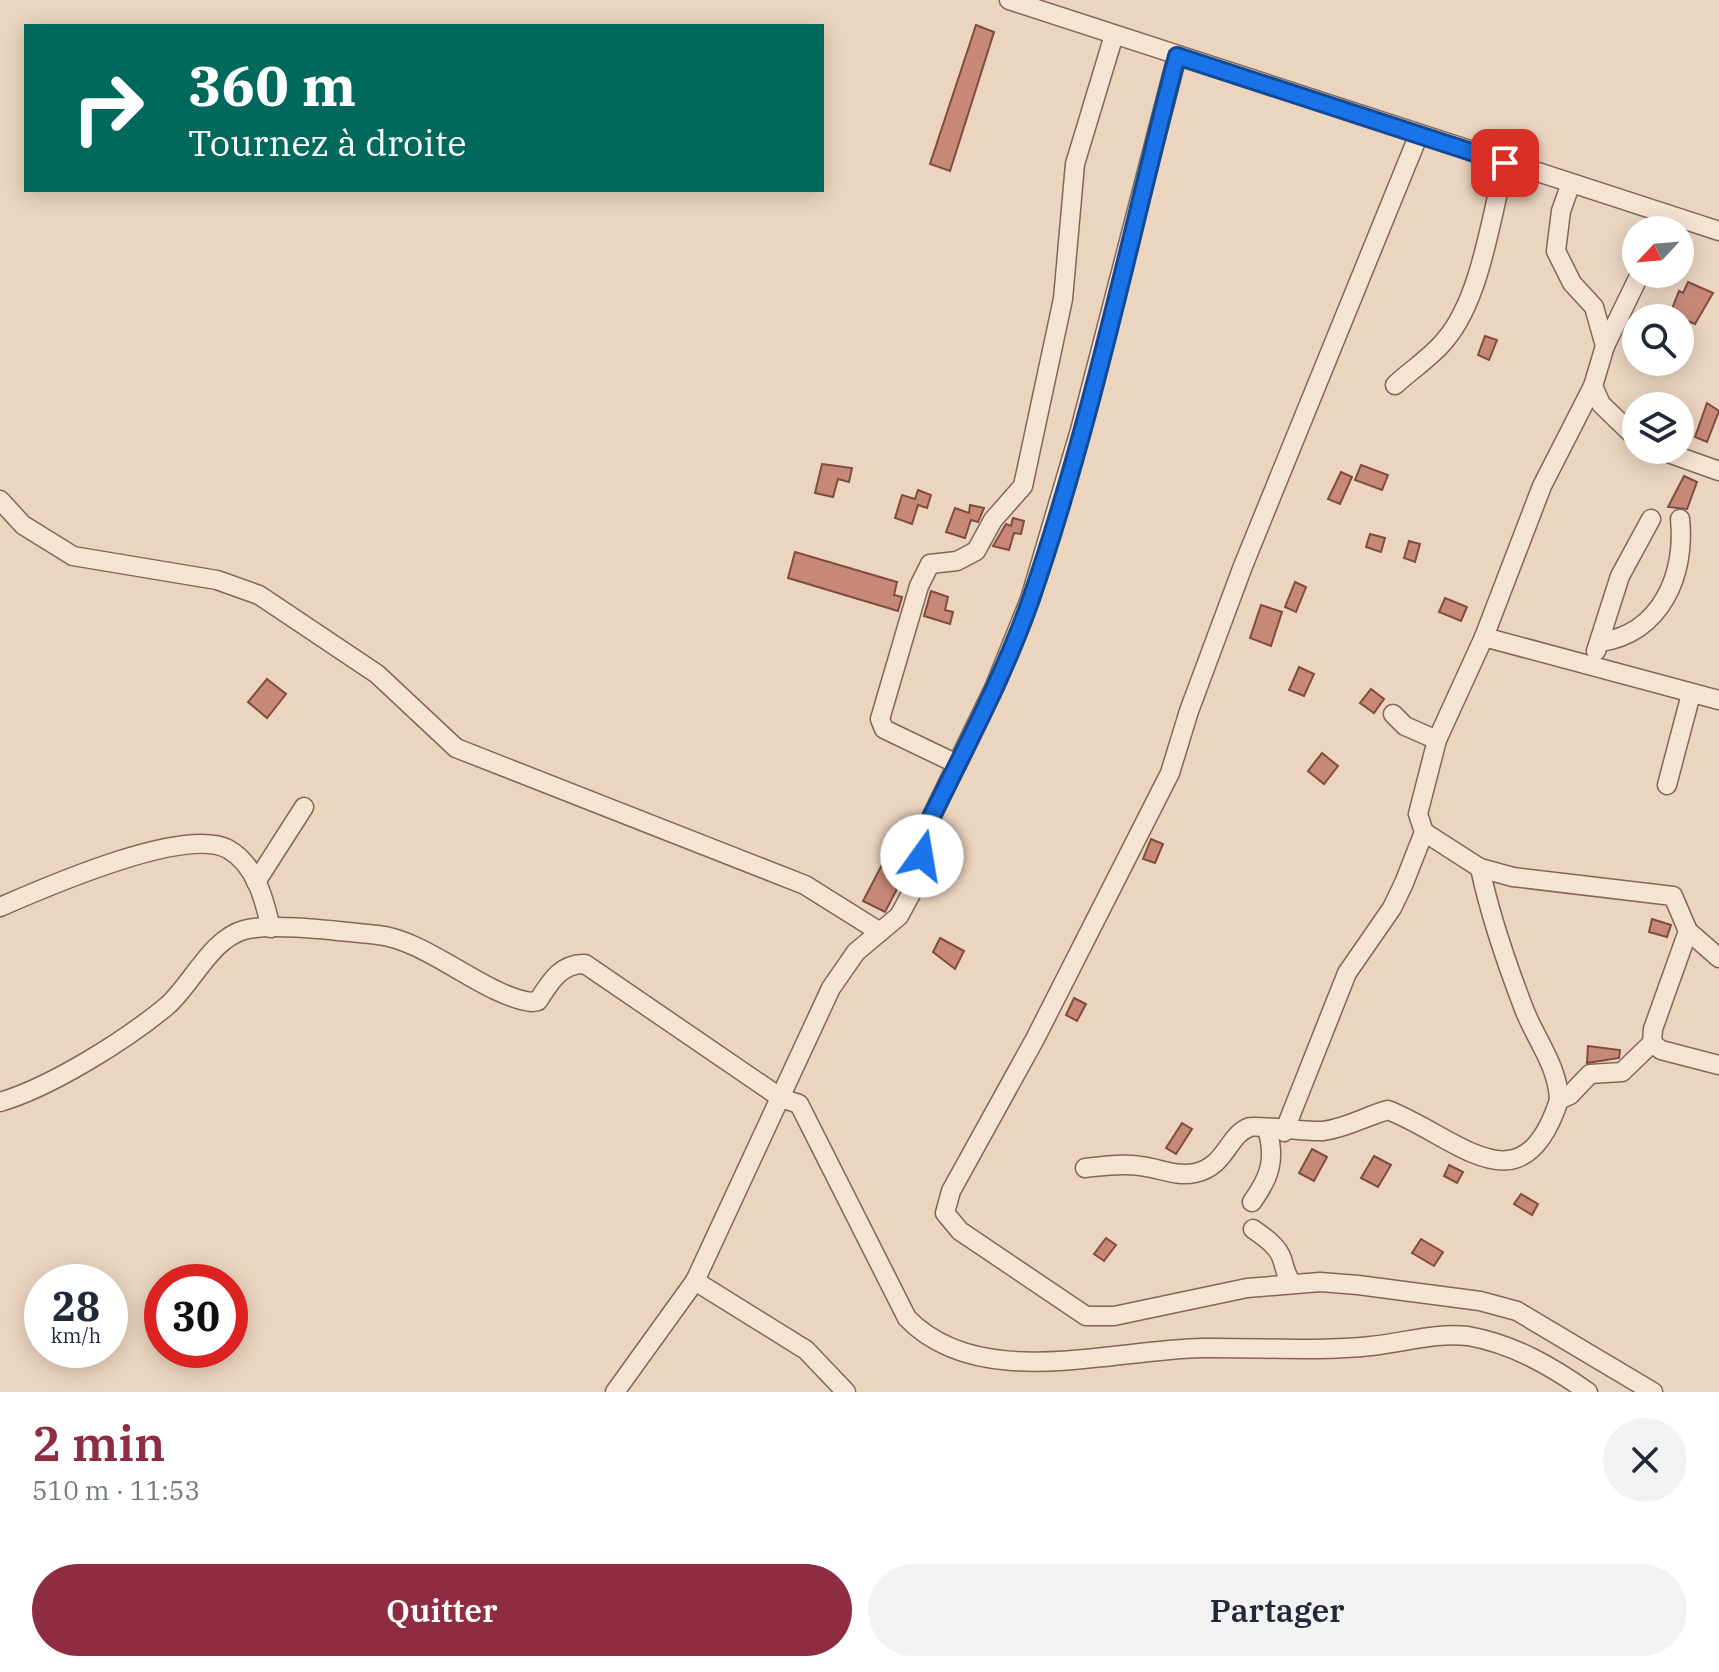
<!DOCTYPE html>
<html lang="fr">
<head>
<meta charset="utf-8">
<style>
	:root { --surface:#fff; --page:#f2f2f3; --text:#1f2937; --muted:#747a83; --accent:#8e2c41 }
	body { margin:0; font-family:"IBM Plex Serif",serif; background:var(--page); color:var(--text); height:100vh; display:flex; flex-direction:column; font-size:30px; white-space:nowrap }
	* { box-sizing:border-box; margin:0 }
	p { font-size:26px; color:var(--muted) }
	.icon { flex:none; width:44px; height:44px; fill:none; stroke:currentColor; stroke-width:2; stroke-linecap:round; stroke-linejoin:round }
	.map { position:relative; height:1392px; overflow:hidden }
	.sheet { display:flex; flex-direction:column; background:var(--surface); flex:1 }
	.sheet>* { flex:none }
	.hud { position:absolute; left:24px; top:24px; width:800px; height:168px; border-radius:0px; box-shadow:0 4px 20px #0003; background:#00695c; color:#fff; overflow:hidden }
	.needle { width:52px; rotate:244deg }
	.buttons { position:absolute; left:1622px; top:216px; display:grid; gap:16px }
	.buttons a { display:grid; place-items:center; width:72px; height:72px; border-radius:50%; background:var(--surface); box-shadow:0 4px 20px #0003; font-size:40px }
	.speed { position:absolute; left:24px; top:1264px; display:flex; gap:16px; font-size:40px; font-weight:700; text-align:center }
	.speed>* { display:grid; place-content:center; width:104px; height:104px; border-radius:50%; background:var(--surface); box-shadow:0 4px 20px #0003; line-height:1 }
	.speed small { font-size:20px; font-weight:400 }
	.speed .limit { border:12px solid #d22; background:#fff; color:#111 }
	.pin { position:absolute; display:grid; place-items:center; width:68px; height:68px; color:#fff; margin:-34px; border-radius:16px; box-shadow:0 4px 12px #0006 }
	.me { position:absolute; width:88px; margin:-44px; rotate:13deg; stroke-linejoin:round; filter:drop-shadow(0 0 6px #0008) }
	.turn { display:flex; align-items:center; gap:28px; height:168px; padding:0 32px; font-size:36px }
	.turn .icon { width:104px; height:104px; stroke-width:2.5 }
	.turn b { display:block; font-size:56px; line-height:68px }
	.round { display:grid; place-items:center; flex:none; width:84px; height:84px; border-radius:42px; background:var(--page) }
	.summary { display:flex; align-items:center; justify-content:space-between; height:136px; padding:0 32px }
	h1 { font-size:48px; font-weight:600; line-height:60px; color:var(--accent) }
	.action { display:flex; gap:16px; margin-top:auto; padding:16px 32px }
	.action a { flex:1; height:92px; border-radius:48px; background:var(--accent); color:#fff; font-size:32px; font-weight:600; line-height:92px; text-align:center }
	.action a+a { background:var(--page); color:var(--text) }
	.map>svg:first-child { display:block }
</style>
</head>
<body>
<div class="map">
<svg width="1719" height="1392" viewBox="0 0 1719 1392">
	<rect width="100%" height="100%" fill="#ebd5bf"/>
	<g fill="#c78877" stroke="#804c40" stroke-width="2">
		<path d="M976 25 994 32 950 171 930 164Z"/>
		<path d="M1688 282 1713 293 1695 324 1670 314 1679 291 1683 293Z"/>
		<path d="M1485 336 1497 340 1489 360 1478 355Z"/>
		<path d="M1707 403 1719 411 1707 442 1695 437Z"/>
		<path d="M822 464 852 468 849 482 838 479 833 497 815 493Z"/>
		<path d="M1361 465 1388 475 1382 490 1355 480Z"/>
		<path d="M1341 472 1352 477 1340 504 1328 499Z"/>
		<path d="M1684 476 1697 482 1687 509 1668 507Z"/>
		<path d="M918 490 931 495 927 508 918 505 912 524 895 518 902 495 915 499Z"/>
		<path d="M970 505 984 508 978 522 971 520 965 538 946 532 955 508 969 513Z"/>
		<path d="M1013 518 1024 521 1021 534 1014 533 1009 550 993 546 1006 524 1011 526Z"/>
		<path d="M1370 534 1385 538 1381 552 1366 547Z"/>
		<path d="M1409 541 1420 544 1415 562 1404 558Z"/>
		<path d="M795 552 897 582 894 595 902 597 898 611 788 578Z"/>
		<path d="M1295 582 1306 587 1296 612 1285 607Z"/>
		<path d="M931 591 948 597 945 610 953 612 950 624 924 616Z"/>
		<path d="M1445 598 1467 607 1461 621 1439 612Z"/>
		<path d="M1261 605 1282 612 1271 646 1250 638Z"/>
		<path d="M1299 667 1314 674 1304 696 1289 690Z"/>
		<path d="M267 679 286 694 267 718 248 702Z"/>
		<path d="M1371 689 1384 699 1374 713 1360 703Z"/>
		<path d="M1322 753 1338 766 1324 784 1308 771Z"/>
		<path d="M1151 839 1163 844 1155 863 1143 859Z"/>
		<path d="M886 857 908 868 885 912 863 901Z"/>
		<path d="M1652 919 1671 925 1667 937 1649 932Z"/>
		<path d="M940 938 964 951 955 969 933 952Z"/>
		<path d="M1074 998 1086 1004 1077 1021 1066 1015Z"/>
		<path d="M1588 1046 1620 1050 1619 1058 1587 1063Z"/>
		<path d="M1182 1123 1192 1129 1176 1154 1166 1148Z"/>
		<path d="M1312 1149 1327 1157 1314 1181 1299 1173Z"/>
		<path d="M1374 1156 1391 1165 1378 1187 1361 1178Z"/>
		<path d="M1449 1165 1463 1172 1457 1183 1444 1176Z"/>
		<path d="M1521 1194 1538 1204 1532 1215 1514 1204Z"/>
		<path d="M1106 1238 1116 1245 1104 1261 1094 1254Z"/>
		<path d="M1421 1239 1443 1252 1434 1266 1412 1253Z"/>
	</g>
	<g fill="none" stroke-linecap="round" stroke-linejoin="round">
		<g stroke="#826659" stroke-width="21">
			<g id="minor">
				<path d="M1009 0 1719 231"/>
				<path d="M1419 134 1243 566 1189 711 1170 773 1035 1039 951 1191 945 1213 960 1231 1086 1316H1114L1247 1288 1320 1282 1358 1285 1480 1301 1517 1311 1653 1392"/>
				<path d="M1571 183 1561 211 1556 251 1572 283 1594 307 1605 346"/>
				<path d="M1395 385C1411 370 1433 356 1446 339 1481 297 1491 216 1505 163"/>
				<path d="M1593 386 1601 404 1636 438"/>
				<path d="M1660 450 1719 471"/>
				<path d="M0 500 23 525 73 556 217 580 259 595 377 674 456 748 805 885 880 932"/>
				<path d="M1484 637 1719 700"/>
				<path d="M1600 642C1661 634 1686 574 1680 519"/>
				<path d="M1596 651 1620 576 1651 519"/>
				<path d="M1393 714 1405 726 1437 740"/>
				<path d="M957 764 884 729 880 719 919 586 930 564 957 561 976 551 993 520 1023 486 1063 299 1075 164 1114 35"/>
				<path d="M1667 785 1691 694"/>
				<path d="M1480 868C1490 916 1506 962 1524 1009 1536 1040 1558 1066 1559 1100"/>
				<path d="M256 882 304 807"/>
				<path d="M0 907C46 887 184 826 228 849 256 865 264 899 271 928"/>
				<path d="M1688 931 1719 958"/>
				<path d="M1652 1043 1661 1050 1719 1065"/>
				<path d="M0 1102C51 1087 126 1040 167 1006 192 984 211 939 244 930 273 922 345 932 378 935 427 940 486 997 532 1002L538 1001C550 982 561 963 585 964L781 1098 799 1104 907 1318C978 1392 1109 1350 1202 1348 1258 1347 1315 1352 1371 1346 1403 1343 1436 1332 1468 1336 1513 1344 1551 1366 1588 1392"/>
				<path d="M1284 1132 1347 973 1392 908 1404 883 1424 832 1418 814 1437 740 1484 637 1542 486 1593 386 1605 346 1640 274"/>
				<path d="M1085 1168C1103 1166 1122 1163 1140 1166 1159 1168 1176 1177 1195 1173 1227 1166 1227 1135 1250 1127 1256 1125 1308 1132 1323 1131 1347 1128 1366 1116 1388 1110 1459 1138 1522 1213 1559 1100L1570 1095 1590 1074 1622 1072 1652 1043 1653 1029 1688 931 1673 896 1513 877 1480 868 1424 832"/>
				<path d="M1252 1202C1270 1177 1276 1159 1267 1129"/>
				<path d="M1253 1229C1264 1237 1278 1246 1282 1259 1286 1270 1285 1275 1293 1284"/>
				<path d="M695 1281 806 1350 846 1392"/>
				<path d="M615 1392 695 1281 831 988 856 952 899 916 912 892 919 875 925 830 995 686 1030 599 1080 430 1177 56"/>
			</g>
		</g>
		<use href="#minor" stroke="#f6e4d2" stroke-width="18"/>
	</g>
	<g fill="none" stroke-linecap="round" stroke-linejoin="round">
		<g stroke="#114b97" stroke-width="20">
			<path id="route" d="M922 856 925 830C962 754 1003 679 1031 599 1092 422 1130 236 1177 56L1505 163"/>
		</g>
		<use href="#route" stroke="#1a73e8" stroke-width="14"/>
	</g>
</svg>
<div class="buttons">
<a><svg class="needle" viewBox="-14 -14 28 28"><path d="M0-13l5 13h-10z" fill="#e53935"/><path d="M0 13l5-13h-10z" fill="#747a83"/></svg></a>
<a><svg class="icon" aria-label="search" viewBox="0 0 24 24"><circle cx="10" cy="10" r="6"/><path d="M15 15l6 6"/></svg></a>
<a><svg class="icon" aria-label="layers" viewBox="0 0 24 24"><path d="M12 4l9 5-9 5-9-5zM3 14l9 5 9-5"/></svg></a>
</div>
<div class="speed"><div>28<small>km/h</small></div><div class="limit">30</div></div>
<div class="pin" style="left:1505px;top:163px;background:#d93025"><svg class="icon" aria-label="arrive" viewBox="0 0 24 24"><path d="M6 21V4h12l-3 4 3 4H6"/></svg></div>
<svg class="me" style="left:922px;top:856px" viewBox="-20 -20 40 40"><circle r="19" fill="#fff"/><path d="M0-13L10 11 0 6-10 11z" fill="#1a73e8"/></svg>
<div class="hud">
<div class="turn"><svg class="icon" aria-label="right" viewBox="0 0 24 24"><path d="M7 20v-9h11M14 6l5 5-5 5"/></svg><div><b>360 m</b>Tournez à droite</div></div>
</div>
</div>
<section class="sheet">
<div class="summary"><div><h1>2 min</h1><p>510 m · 11:53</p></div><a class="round"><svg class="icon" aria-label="close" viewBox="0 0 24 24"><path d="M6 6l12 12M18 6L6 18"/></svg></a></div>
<div class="action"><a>Quitter</a><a>Partager</a></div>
</section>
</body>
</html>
